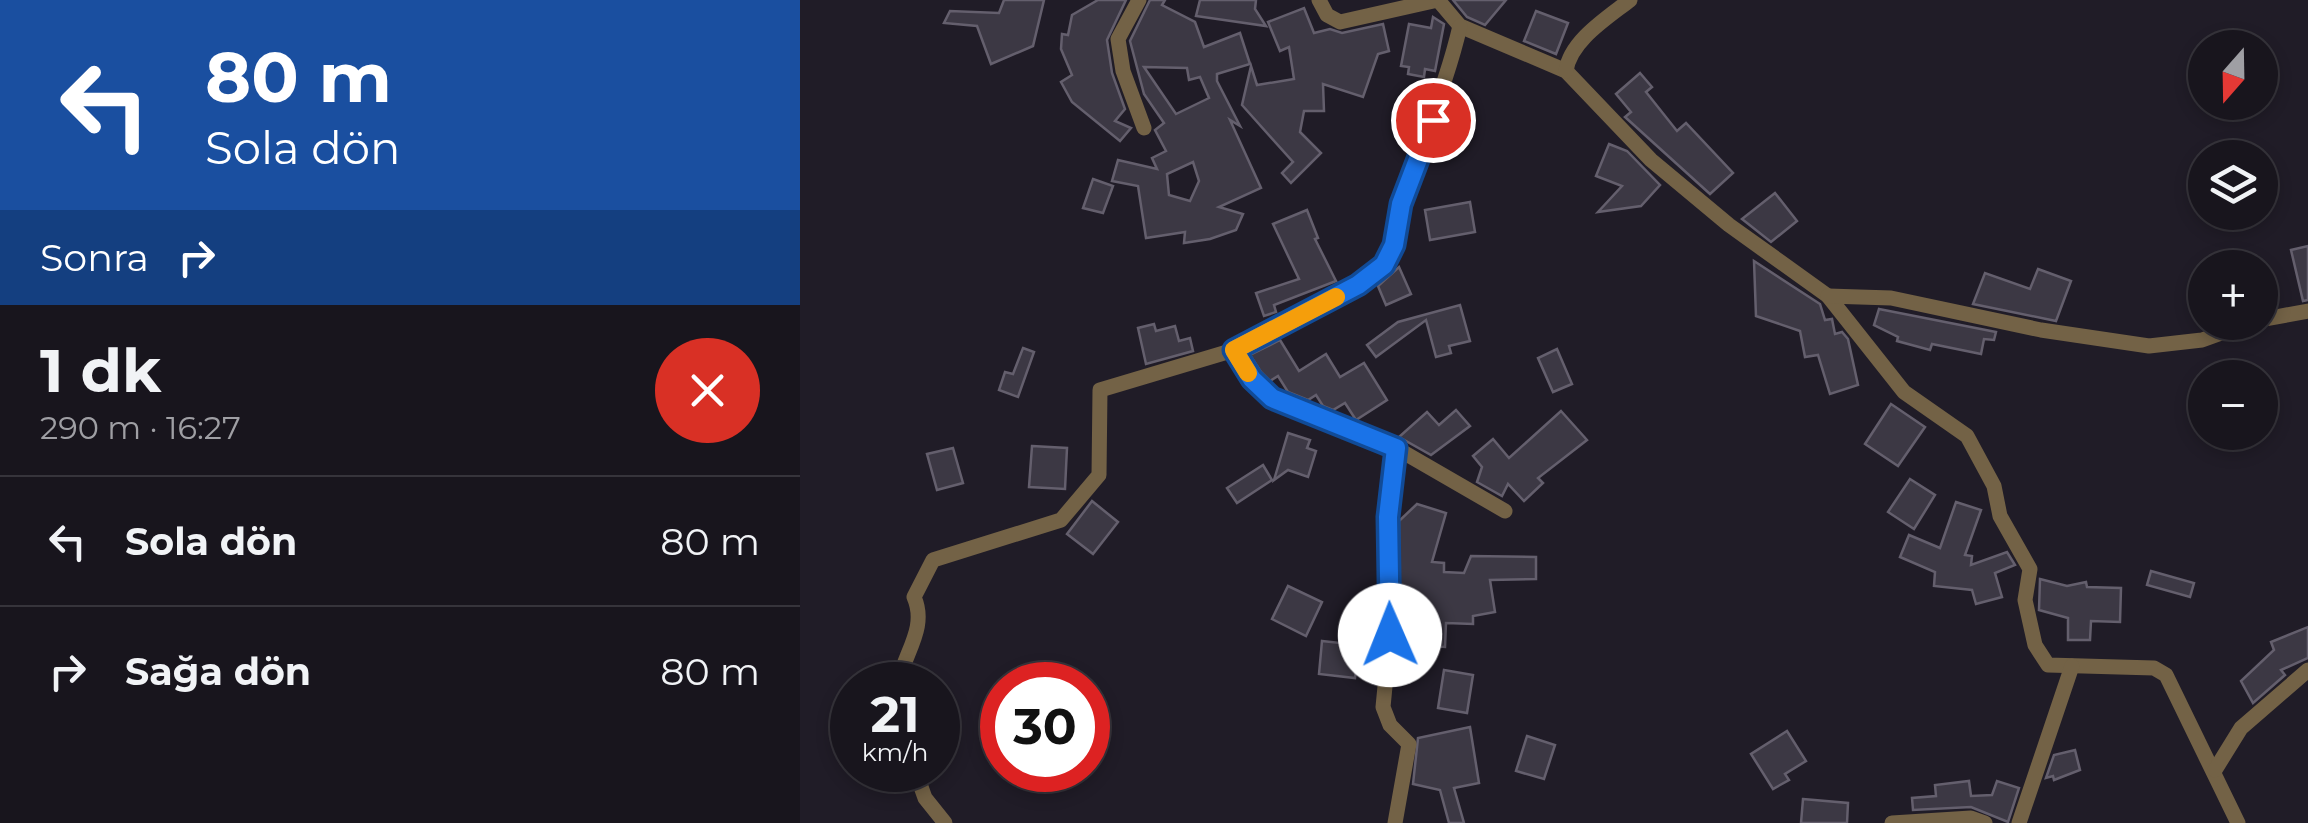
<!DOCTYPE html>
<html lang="tr">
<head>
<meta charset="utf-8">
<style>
	:root { --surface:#18151d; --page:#211e26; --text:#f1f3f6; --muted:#9f9fa4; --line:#36343b }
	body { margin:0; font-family:Montserrat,sans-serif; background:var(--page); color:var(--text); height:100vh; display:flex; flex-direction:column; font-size:38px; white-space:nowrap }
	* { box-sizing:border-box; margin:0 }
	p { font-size:32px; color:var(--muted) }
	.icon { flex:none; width:55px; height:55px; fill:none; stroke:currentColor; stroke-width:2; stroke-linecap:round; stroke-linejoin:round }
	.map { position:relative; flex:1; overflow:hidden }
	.details { display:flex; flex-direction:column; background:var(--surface); width:800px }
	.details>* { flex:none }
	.hud { background:#1a4fa0; color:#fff; overflow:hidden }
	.needle { width:65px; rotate:200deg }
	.fabs { position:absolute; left:1388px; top:30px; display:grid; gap:20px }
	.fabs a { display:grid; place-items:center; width:90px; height:90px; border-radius:50%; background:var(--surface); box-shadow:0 5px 15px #0003,0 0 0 2px var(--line); font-size:50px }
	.speed { position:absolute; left:30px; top:662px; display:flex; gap:20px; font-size:50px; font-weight:700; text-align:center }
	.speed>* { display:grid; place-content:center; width:130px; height:130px; border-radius:50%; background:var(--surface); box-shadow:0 5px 15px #0003,0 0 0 2px var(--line); line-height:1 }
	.speed small { font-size:25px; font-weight:400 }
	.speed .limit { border:15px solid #d22; background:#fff; color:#111 }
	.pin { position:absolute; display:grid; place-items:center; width:85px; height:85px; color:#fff; margin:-42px; border:5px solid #fff; border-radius:50%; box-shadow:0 2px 10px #0007 }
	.me { position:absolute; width:110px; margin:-55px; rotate:359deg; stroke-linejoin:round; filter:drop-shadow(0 0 8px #0008) }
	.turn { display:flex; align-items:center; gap:35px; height:210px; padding:0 40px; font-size:45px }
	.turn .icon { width:130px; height:130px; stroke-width:2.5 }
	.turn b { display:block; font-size:70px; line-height:85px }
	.then { display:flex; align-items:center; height:95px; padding:0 40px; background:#0003; gap:20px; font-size:38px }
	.round { display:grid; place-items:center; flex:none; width:105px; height:105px; border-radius:52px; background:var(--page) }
	.head { display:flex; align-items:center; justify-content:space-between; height:170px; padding:0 40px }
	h1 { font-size:60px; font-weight:700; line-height:75px }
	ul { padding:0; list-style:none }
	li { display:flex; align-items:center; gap:30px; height:130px; padding:0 40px; border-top:2px solid var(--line) }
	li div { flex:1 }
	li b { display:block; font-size:38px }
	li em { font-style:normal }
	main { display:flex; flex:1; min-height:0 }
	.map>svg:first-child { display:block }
</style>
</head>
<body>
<main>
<section class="details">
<div class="hud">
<div class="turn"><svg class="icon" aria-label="left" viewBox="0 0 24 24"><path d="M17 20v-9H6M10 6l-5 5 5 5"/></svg><div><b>80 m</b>Sola dön</div></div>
<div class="then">Sonra<svg class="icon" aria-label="right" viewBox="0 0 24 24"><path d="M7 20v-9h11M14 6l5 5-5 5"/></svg></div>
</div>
<div class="head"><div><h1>1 dk</h1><p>290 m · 16:27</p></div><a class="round" style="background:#d93025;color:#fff"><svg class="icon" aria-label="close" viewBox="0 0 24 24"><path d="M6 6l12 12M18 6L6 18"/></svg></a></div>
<ul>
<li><svg class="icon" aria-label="left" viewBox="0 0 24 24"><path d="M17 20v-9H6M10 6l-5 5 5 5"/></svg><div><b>Sola dön</b></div><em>80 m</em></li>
<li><svg class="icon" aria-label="right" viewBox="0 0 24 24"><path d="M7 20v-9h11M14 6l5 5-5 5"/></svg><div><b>Sağa dön</b></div><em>80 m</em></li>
</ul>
</section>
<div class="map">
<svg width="1508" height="823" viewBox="0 0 1508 823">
	<rect width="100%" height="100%" fill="#201c27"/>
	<g fill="#3c3844" stroke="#645f6d" stroke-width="2.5" fill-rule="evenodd">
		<path d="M204 0H244L233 46 191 64 177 26 144 23 150 11 199 13Z"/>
		<path d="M298 0H326L307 40 312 73 325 109 315 121 331 128 320 141 272 102 261 82 272 75 261 49 262 34 268 35 272 15Z"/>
		<path d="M350 0H365L362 5 395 22 404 47 440 33 450 64 417 74V81L440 126 430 120 461 188 419 207 443 214 436 230 410 239 384 243 385 232 346 238 338 186 312 181 318 160 357 169 352 158 366 151 355 130 364 123 344 94 330 41ZM344 67 387 68 389 80 400 77 409 98 376 114ZM393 162 399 181 390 201 369 195 367 174Z"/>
		<path d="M400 0H456L455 9 466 26 396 16Z"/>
		<path d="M653 0H706L685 25 667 17Z"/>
		<path d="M504 8 514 33 530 29 542 33 583 24 589 51 578 54 563 97 523 84 524 111H504L500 132 521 153 491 183 482 173 493 162 442 105 451 66 457 85 494 79 489 47 480 51 468 22Z"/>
		<path d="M736 11 768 23 756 54 724 41Z"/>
		<path d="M633 17 644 24 635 71 625 69 624 77 608 74 609 67 601 66 609 24 631 28Z"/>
		<path d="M840 73 852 87 846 92 877 131 886 123 933 173 910 194 825 117 831 112 816 94Z"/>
		<path d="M809 144 827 151 860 185 841 206 798 212 822 186 796 176Z"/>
		<path d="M293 179 313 186 303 213 283 208Z"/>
		<path d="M975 193 997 221 971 242 942 219Z"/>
		<path d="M670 202 675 232 630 240 625 210Z"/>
		<path d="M507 210 518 238 515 239 536 281 474 305 476 312 464 316 456 293 499 279 473 224Z"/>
		<path d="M1508 246V300L1503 301 1491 250Z"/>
		<path d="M954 261 1020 304 1025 320 1032 319 1035 334 1042 332 1048 339 1058 385 1030 394 1018 355 1005 357 1000 331 956 316Z"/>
		<path d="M599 267 611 294 586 305 578 286Z"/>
		<path d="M1238 269 1271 281 1256 321 1173 304 1185 273 1230 289Z"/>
		<path d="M660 305 670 341 649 346 651 353 636 357 626 320 576 357 567 345 598 322Z"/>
		<path d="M1079 309 1196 332 1194 340 1184 339 1181 354 1132 344 1130 350 1097 341 1098 337 1074 325Z"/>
		<path d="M354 324 356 331 375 326 379 341 390 338 393 351 346 364 338 328Z"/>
		<path d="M480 340 499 371 526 354 540 377 564 363 587 400 556 420 545 403 533 410 523 406 516 395 508 400 488 392 478 376 470 381 461 372 450 355Z"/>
		<path d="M223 348 234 352 218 397 199 390 205 372 213 374Z"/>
		<path d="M757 349 772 384 753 392 738 358Z"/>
		<path d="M1091 404 1125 427 1098 466 1065 444Z"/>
		<path d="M656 410 670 426 631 455 599 437 627 412 639 425Z"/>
		<path d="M761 411 787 440 738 478 743 483 724 501 708 484 702 496 677 482 682 467 673 456 693 439 709 458Z"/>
		<path d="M488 433 510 440 507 448 516 451 508 477 488 470 474 480Z"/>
		<path d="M232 446 267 448 265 489 229 487Z"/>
		<path d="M153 448 163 483 137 490 127 454Z"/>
		<path d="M463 465 472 480 437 503 427 488Z"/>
		<path d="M1110 479 1135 495 1114 529 1088 512Z"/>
		<path d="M292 501 318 522 293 554 267 534Z"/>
		<path d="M1156 502 1181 510 1165 555 1172 556 1171 565 1207 552 1215 565 1195 573 1202 597 1176 604 1172 590 1134 586 1135 572 1100 557 1109 535 1140 548Z"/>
		<path d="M617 504 646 513 632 562 644 563V572L664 573 671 556 736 557V579L690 580 695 612 673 616V624L646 623 645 647 600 644 599 521Z"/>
		<path d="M1351 571 1394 583 1390 597 1347 585Z"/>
		<path d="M1240 579 1267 586 1286 582 1287 587 1321 588 1320 622 1291 621 1290 640H1268V618L1239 610Z"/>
		<path d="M488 586 522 602 506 636 472 619Z"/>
		<path d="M1508 627V658L1481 670 1485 675 1453 703 1441 681 1474 650 1471 642Z"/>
		<path d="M522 641 559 645 555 678 519 674Z"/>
		<path d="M644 670 673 675 667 713 638 708Z"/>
		<path d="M670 727 679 783 654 788 664 823H649L640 790 613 784 618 738Z"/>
		<path d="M987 731 1006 761 985 774 989 780 973 789 951 754Z"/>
		<path d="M727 736 755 745 744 779 716 771Z"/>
		<path d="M1275 750 1280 770 1254 780 1253 776 1246 778 1254 755Z"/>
		<path d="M1169 781 1171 796 1192 795 1197 781 1219 788 1208 822 1171 807 1113 810 1112 798 1136 796 1135 785Z"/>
		<path d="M1003 799 1048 803 1047 823H1001Z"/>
	</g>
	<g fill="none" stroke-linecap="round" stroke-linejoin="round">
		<g stroke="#736246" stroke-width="15">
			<path d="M339 0 318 39 323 71 344 128"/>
			<path d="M519 0 527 15 540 22 638 0"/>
			<path d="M638 0 660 26 766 71 851 160 929 225 1028 296 1104 392 1167 436 1194 486 1200 516 1230 569 1225 600 1235 645 1248 665 1354 668 1366 675 1438 823"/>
			<path d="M660 26C646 87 620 142 602 202 595 223 599 250 582 267 547 301 478 327 434 350L452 379 472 398 596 448 705 511"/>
			<path d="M766 71C770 41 807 18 830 0"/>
			<path d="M1028 296 1091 298 1241 330 1349 346 1402 340 1452 322"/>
			<path d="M1460 320 1508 311"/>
			<path d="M98 685C103 654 128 629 114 597L133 560 261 520 299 475 300 390 434 350"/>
			<path d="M115 770 125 798 145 823"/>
			<path d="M1415 770 1441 728 1508 670"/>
			<path d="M595 823 609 744 590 725 583 707 590 635 588 517 596 448"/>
			<path d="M1092 823 1171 818 1185 823"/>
			<path d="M1219 823 1272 666"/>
		</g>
	</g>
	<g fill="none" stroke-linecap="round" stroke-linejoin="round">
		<g stroke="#114b97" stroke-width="25">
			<path id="route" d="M590 635 588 517 596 448 472 398 452 379 434 350 558 285 584 265 594 245 601 204 633 120"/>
		</g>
		<use href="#route" stroke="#1a73e8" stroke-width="18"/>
		<path stroke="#f59e0b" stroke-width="18" d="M448 373 434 350 536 297"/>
	</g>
</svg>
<div class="fabs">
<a><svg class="needle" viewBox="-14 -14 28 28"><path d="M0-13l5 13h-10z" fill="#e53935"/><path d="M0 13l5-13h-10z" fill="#9f9fa4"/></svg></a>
<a><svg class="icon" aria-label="layers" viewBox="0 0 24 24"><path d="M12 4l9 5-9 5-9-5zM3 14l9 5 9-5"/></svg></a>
<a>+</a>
<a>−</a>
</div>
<div class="speed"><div>21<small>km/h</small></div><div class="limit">30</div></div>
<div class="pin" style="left:633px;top:120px;background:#d93025"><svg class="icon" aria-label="arrive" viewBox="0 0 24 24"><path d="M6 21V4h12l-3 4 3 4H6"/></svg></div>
<svg class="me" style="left:590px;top:635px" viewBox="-20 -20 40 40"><circle r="19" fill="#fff"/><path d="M0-13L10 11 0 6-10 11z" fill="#1a73e8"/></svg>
</div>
</main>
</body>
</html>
